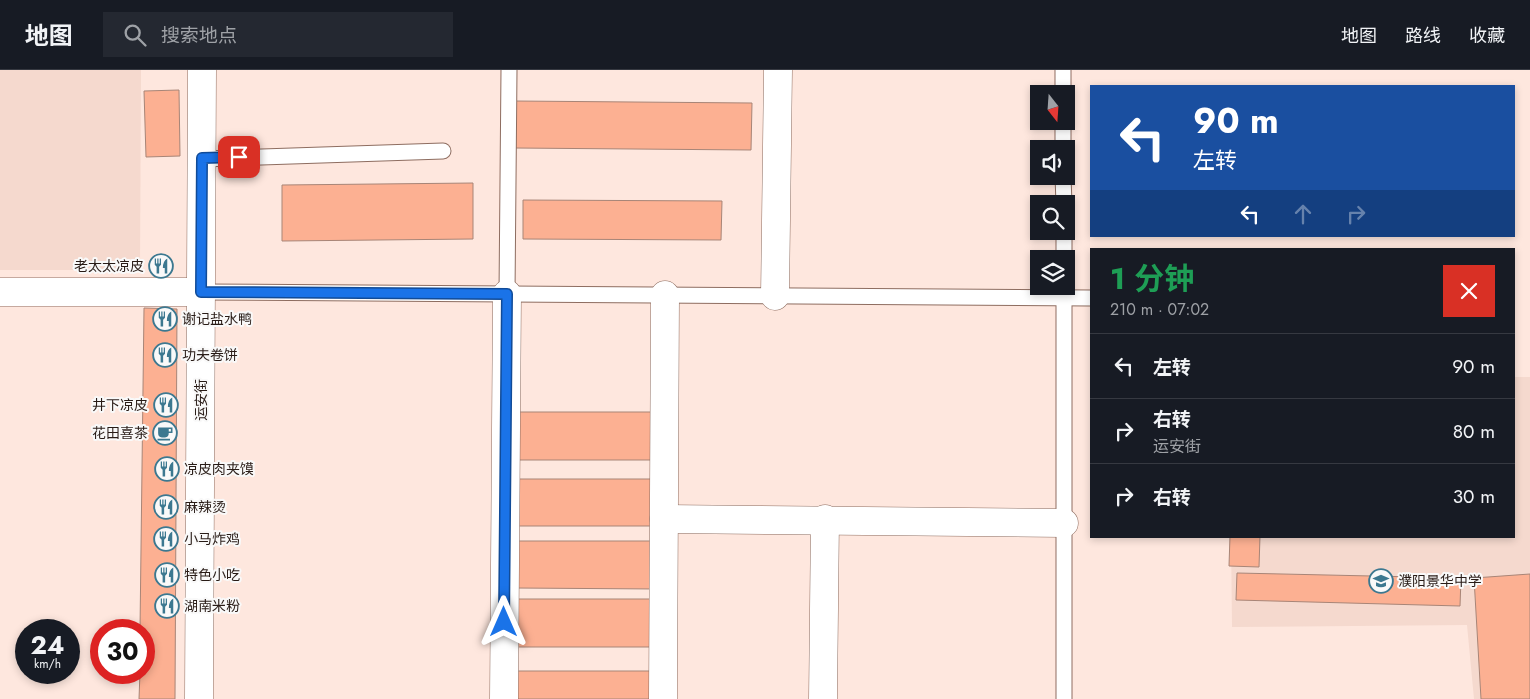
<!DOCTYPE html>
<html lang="zh">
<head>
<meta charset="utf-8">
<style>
	:root { --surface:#171b24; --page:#242831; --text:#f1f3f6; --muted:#9ea1a6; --line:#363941 }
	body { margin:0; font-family:Jost,"Noto Sans SC",sans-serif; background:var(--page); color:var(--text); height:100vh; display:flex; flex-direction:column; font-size:19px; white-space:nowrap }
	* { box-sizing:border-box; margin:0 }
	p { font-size:16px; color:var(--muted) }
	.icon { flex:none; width:28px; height:28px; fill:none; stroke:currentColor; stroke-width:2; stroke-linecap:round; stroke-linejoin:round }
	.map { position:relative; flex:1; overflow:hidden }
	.side { position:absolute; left:1090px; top:178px; width:425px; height:290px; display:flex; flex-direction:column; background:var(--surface); border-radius:0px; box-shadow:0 2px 8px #0003 }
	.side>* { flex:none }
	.guide { position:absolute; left:1090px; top:15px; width:425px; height:152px; border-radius:0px; box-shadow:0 2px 8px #0003; background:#1a4fa0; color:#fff; overflow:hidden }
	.needle { width:32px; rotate:163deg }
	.controls { position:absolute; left:1030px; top:15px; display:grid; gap:10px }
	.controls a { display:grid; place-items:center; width:45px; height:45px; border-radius:0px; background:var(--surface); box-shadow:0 2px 8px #0003; font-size:25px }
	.speed { position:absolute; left:15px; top:549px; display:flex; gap:10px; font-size:25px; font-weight:700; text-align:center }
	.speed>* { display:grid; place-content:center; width:65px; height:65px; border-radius:50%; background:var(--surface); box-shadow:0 2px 8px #0003; line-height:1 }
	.speed small { font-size:12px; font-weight:400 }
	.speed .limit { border:8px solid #d22; background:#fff; color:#111 }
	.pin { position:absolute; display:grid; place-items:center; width:42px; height:42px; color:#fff; margin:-21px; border-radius:10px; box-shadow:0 2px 8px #0006 }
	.me { position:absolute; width:55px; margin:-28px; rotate:0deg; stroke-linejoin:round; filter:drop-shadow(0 0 4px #0008) }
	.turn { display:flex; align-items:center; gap:18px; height:105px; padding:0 20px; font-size:22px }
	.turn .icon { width:65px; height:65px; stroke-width:2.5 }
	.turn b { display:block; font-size:35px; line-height:42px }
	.lanes { display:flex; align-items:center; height:48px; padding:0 20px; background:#0003; justify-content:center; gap:25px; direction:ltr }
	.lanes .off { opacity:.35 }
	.round { display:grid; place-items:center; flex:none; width:52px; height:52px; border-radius:0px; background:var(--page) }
	.head { display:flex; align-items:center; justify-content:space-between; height:85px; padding:0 20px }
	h1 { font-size:30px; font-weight:700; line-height:38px; color:#1e9e55 }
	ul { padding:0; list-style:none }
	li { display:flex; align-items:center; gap:15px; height:65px; padding:0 20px; border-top:1px solid var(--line) }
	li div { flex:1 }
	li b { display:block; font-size:19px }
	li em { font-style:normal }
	header { display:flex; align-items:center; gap:30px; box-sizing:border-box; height:70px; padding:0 25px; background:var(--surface); border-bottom:1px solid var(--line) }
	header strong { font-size:24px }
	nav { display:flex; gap:28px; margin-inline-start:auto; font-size:18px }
	.search { width:350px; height:45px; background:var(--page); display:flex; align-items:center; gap:12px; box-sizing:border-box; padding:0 18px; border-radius:0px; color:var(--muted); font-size:19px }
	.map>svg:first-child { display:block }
</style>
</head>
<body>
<header>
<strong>地图</strong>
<div class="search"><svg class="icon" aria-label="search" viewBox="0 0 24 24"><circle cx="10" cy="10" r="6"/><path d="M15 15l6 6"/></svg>搜索地点</div>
<nav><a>地图</a><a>路线</a><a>收藏</a></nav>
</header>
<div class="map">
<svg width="1530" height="629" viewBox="0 0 1530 629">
	<rect width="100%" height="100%" fill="#fee7de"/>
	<g fill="#f5d9ce">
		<path d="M0 0H141L140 200H0Z"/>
		<path d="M1514 307H1530V629H1474L1467 555 1232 557 1231 466H1514Z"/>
	</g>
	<g fill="#fcb092" stroke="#a88577">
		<path d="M179 20 180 86 146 87 144 21Z"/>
		<path d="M515 31 752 33 751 80 515 78Z"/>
		<path d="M473 113V169L282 171V115Z"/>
		<path d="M523 130 722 131 721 170 523 169Z"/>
		<path d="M144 238 177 239 175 629H139L140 602H144V560H140Z"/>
		<rect x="517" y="342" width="142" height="48"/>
		<rect x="516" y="409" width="142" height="47"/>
		<path d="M1230 466H1260L1259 497 1229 496Z"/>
		<path d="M515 471H657V519L515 518Z"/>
		<path d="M1237 503 1461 508 1460 536 1236 530Z"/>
		<path d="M1530 504V629H1481L1474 508Z"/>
		<rect x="514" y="529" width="143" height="48"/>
		<rect x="514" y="601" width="142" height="28"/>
	</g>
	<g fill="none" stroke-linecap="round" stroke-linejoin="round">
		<g stroke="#8e6d60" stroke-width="17">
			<g id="service">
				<path d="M1063 0V24"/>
				<path d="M1063 51V79"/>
				<path d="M202 89 443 81"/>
				<path d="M1063 106 1064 134"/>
				<path d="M1064 161V189"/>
				<path d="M201 222 1091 228"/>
				<path d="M507 224 509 0"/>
				<path d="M1064 629V216"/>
			</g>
		</g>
		<g stroke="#8e6d60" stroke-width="29">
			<g id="minor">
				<path d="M0 222H201"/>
				<path d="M775 226 778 0"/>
				<path d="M664 449 1064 453"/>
				<path d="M199 629 202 0"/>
				<path d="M504 629 507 224"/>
				<path d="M663 629 665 225"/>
				<path d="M823 629 825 449"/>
			</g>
		</g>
		<use href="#service" stroke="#fff" stroke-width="15"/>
		<use href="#minor" stroke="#fff" stroke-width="28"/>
	</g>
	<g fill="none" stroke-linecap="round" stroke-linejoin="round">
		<g stroke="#114b97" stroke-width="12">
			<path id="route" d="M239 87 202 88 201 222 507 224 504 552"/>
		</g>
		<use href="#route" stroke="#1a73e8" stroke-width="9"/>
	</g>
	<defs>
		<g id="restaurant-ring" transform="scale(1.25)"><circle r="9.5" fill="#f9f9f9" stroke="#3c7890" stroke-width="1.5"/><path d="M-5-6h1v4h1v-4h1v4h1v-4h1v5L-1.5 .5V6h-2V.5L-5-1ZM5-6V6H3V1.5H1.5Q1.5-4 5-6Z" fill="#3c7890"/></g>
		<g id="cafe-ring" transform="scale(1.25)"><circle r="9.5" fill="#f9f9f9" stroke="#3c7890" stroke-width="1.5"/><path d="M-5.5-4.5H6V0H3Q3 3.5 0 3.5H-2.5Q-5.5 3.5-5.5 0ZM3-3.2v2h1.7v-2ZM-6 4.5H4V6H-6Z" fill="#3c7890"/></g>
		<g id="school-ring" transform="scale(1.25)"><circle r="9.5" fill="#f9f9f9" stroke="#3c7890" stroke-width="1.5"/><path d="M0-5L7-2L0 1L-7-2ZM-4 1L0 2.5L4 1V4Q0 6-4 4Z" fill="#3c7890"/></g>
	</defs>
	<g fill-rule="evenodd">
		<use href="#restaurant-ring" x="161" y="196"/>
		<use href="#restaurant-ring" x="165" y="249"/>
		<use href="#restaurant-ring" x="165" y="285"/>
		<use href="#restaurant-ring" x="166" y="335"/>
		<use href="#cafe-ring" x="165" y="363"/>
		<use href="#restaurant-ring" x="167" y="399"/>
		<use href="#restaurant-ring" x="166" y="437"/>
		<use href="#restaurant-ring" x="166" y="469"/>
		<use href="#restaurant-ring" x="167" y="505"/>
		<use href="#school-ring" x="1381" y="511"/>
		<use href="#restaurant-ring" x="167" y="536"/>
	</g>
	<g text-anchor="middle" stroke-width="4" stroke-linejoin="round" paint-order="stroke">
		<g font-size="14" fill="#281b16" stroke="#f9f9f9" text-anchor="start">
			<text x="144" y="201" text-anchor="end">老太太凉皮</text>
			<text x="182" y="254">谢记盐水鸭</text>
			<text x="182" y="290">功夫卷饼</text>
			<text x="148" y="340" text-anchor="end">井下凉皮</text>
			<text x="148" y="368" text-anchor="end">花田喜茶</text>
			<text x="184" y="404">凉皮肉夹馍</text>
			<text x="184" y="442">麻辣烫</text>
			<text x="184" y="474">小马炸鸡</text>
			<text x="184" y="510">特色小吃</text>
			<text x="1398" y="516">濮阳景华中学</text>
			<text x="184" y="541">湖南米粉</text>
		</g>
		<g font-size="14" fill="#281b16" stroke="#f9f9f9">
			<text transform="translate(201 330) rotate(-90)" y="5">运安街</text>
		</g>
	</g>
</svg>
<div class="controls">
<a><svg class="needle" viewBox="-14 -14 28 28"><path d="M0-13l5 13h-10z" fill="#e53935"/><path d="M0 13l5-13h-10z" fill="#9ea1a6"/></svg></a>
<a><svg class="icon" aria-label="sound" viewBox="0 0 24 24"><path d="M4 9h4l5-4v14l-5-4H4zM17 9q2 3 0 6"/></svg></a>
<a><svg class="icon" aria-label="search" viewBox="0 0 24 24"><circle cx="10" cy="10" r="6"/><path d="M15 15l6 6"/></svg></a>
<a><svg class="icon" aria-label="layers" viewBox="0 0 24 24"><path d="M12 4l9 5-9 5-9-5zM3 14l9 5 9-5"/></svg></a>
</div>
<div class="speed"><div>24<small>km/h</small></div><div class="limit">30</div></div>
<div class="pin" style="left:239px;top:87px;background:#d93025"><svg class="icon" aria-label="arrive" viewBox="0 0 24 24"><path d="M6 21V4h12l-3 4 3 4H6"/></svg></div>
<svg class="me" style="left:504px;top:552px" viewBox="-20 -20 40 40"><path d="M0-17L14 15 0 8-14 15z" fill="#1a73e8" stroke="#fff" stroke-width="4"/></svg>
<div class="guide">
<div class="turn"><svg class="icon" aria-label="left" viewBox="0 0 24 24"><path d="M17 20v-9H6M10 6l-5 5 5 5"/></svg><div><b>90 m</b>左转</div></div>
<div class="lanes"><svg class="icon" aria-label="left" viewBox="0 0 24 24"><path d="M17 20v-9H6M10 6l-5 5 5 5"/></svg><svg class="icon off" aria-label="ahead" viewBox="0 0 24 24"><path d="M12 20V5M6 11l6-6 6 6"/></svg><svg class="icon off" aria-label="right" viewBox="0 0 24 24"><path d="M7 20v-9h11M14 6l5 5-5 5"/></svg></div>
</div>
<section class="side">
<div class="head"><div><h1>1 分钟</h1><p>210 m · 07:02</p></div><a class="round" style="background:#d93025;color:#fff"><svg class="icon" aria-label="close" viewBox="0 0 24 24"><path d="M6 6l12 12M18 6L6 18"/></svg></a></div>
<ul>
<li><svg class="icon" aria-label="left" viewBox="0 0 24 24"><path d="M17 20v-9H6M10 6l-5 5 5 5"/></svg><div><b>左转</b></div><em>90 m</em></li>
<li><svg class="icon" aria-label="right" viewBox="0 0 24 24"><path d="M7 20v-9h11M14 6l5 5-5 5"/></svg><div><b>右转</b><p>运安街</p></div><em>80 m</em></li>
<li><svg class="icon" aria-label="right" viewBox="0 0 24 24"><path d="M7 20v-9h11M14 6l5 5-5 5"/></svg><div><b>右转</b></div><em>30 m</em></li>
</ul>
</section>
</div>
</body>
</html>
